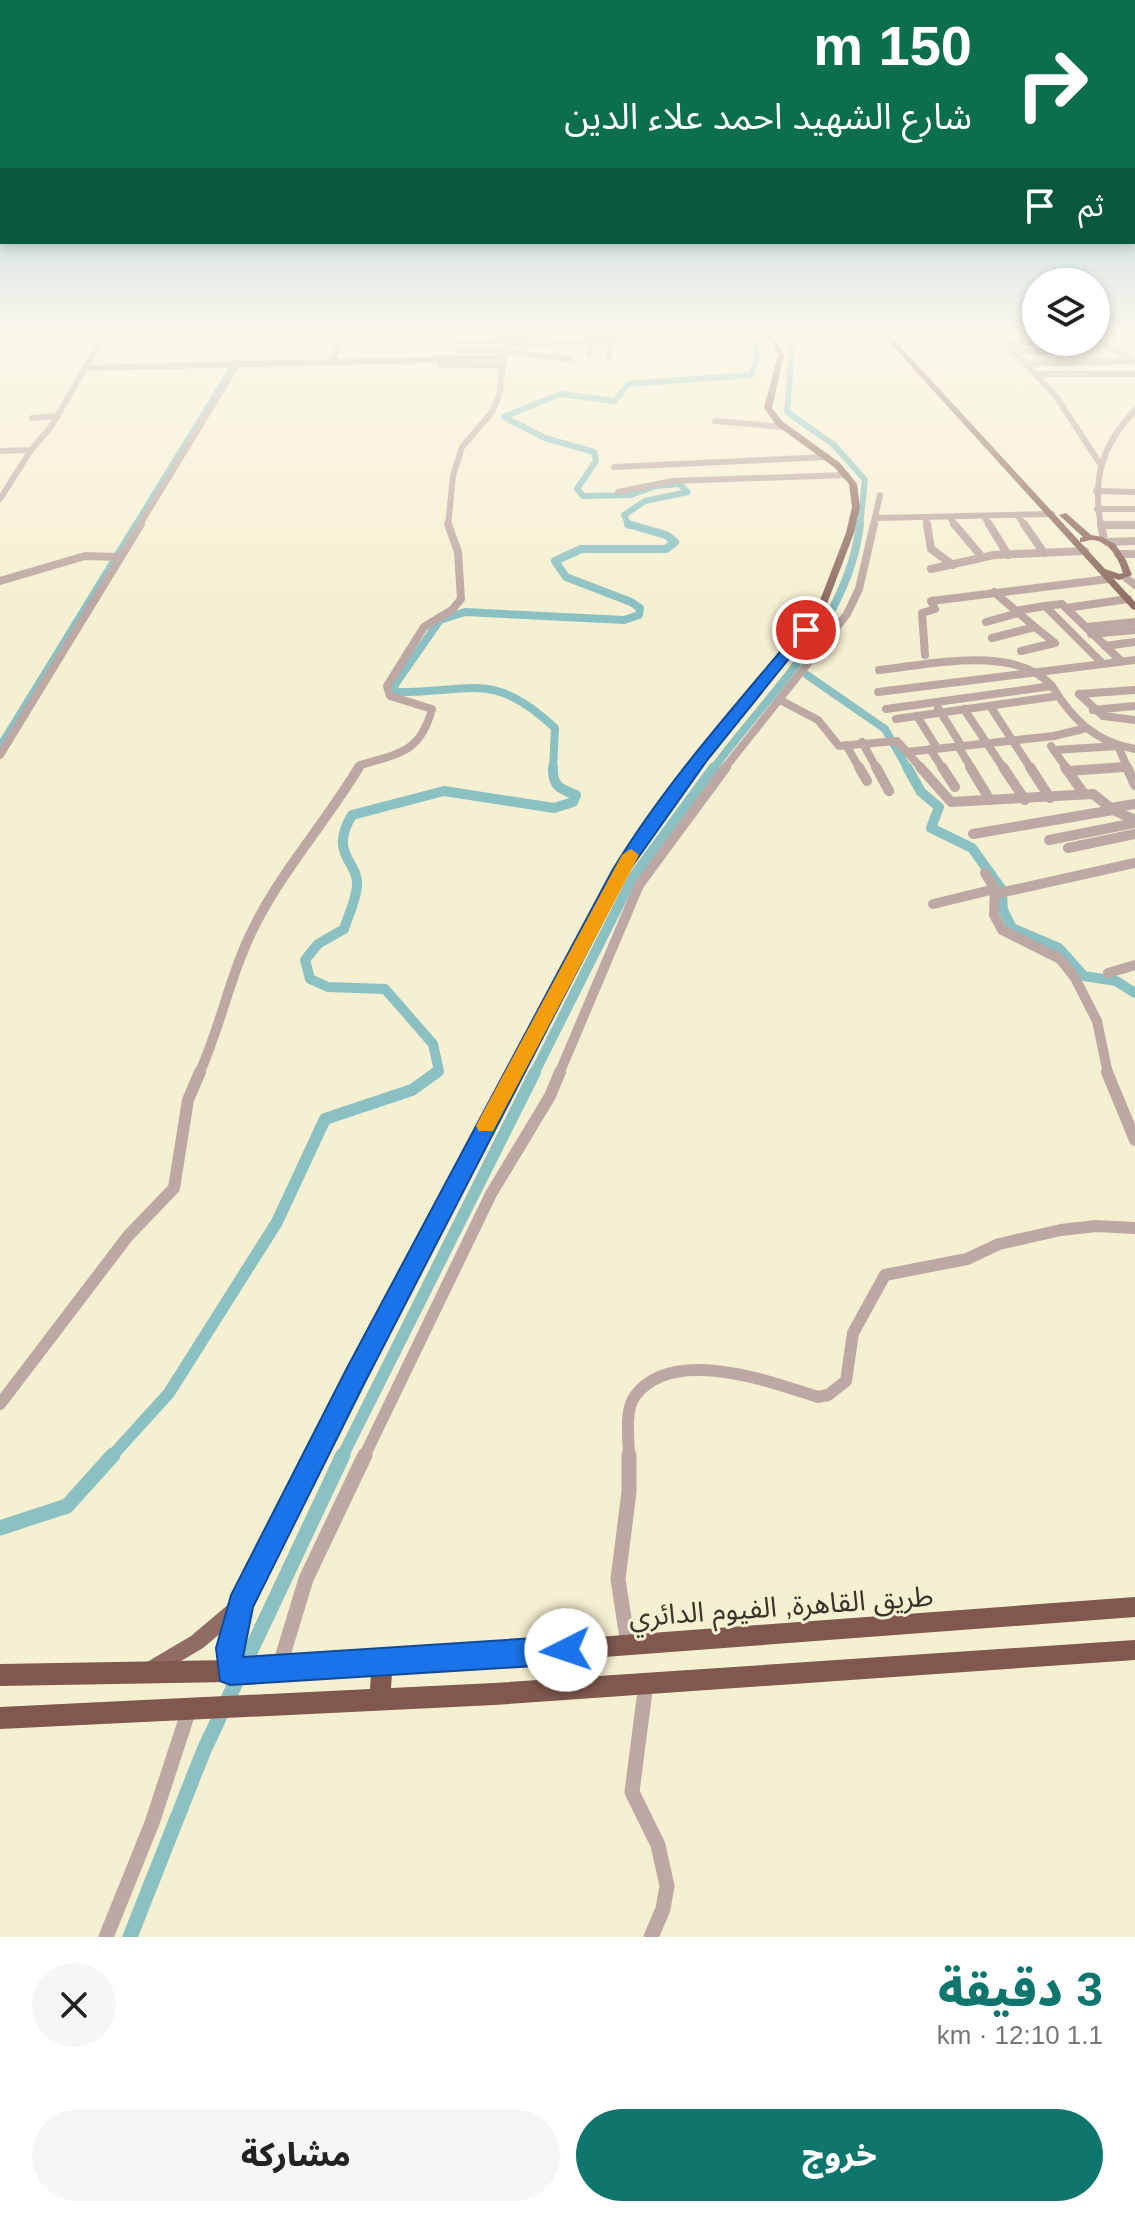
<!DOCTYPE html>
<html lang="ar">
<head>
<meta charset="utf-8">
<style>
	:root { --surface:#fff; --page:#f6f6f6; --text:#222; --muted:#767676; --accent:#0f766e }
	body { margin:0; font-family:Arial,"Noto Sans Arabic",sans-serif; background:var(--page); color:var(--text); direction:rtl; height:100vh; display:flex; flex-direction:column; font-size:30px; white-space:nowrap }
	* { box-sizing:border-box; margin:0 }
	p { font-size:26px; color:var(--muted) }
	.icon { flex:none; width:44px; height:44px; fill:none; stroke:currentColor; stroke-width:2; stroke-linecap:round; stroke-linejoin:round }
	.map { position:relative; height:1937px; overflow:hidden; direction:ltr }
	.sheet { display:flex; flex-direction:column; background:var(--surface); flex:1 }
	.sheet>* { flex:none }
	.hud { position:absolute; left:0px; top:0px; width:1136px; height:244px; box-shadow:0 4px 12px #0003; direction:rtl; background:#0b6e4f; color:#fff; overflow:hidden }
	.buttons { position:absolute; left:1022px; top:268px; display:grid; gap:16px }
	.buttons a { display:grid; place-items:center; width:88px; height:88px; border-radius:50%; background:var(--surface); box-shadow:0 4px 12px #0003; font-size:40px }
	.pin { position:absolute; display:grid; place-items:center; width:68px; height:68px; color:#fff; margin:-34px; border:4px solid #fff; border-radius:50%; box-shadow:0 2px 8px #0007 }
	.me { position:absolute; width:88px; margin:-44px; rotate:266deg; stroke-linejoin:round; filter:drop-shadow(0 0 6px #0008) }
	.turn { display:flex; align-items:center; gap:28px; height:168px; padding:0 32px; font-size:36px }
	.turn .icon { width:104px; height:104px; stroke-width:2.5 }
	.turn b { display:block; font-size:56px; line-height:68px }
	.then { display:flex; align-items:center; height:76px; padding:0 32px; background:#0003; gap:16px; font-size:30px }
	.round { display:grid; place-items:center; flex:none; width:84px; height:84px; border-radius:42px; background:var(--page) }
	.headline { display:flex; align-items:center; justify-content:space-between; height:136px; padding:0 32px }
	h1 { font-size:48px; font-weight:800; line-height:60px; color:var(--accent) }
	.cta { display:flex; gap:16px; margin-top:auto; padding:16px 32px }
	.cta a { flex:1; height:92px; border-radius:48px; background:var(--accent); color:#fff; font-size:32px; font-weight:800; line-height:92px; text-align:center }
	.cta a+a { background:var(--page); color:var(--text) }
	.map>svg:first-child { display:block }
</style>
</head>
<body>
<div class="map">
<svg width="1135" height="1937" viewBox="0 0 1135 1937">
	<rect width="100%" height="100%" fill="#f6f0d2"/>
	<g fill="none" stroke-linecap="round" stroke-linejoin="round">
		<g stroke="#8bc1c3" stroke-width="6">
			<path d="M781 331 792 350 787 412 834 445 865 480 860 526"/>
			<path d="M135 526 235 363"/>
			<path d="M629 526 624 515 645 501 688 492 679 484 656 486 631 495 583 496 577 489 596 461 594 452 545 438 504 417 560 394 615 401 628 384 751 375 758 355 753 342 736 331"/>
		</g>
		<g stroke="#8bc1c3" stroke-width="8">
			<path d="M807 675 885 729 908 769"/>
			<path d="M0 747 137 524"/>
			<path d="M553 769 555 728C492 669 472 693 396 692L394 686 440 620 465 612 624 620 639 615 640 608 631 602 566 577 555 561 581 549H666L675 542 666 535 628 524"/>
			<path d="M713 769C769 693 849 622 860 524"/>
		</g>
		<g stroke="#8bc1c3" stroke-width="10">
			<path d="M907 767 921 792 939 807 931 828 972 848 1002 890"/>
			<path d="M1002 895 1003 910 1012 928 1059 948 1084 976 1116 981 1135 993"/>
			<path d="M434 1074 439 1071 433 1044 385 989 328 987 310 979 305 960 318 944 344 929C348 916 356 900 357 886 359 861 328 855 352 815L444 791 554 808 573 802 576 795C560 789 552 786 553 767"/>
			<path d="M534 1074 633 877 714 767"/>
		</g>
		<g stroke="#8bc1c3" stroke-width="12">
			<path d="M111 1457 169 1393 277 1222 325 1119 412 1090 437 1072"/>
			<path d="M342 1457 535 1072"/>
		</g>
		<g stroke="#8bc1c3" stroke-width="15">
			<path d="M0 1528 67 1506 113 1455"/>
			<path d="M130 1937 204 1750 343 1455"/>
		</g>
		<g stroke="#bda8a3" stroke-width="6">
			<path d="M726 331 739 340"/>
			<path d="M995 331 1055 395 1099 462"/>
			<path d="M1123 331 1135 333"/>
			<path d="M1096 337 1134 362"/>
			<path d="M507 338 572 332"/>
			<path d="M460 342 507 341"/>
			<path d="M1007 343 1043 342"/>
			<path d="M506 345 659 338"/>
			<path d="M459 350H506"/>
			<path d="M1013 351 1054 352"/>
			<path d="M506 352 571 359"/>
			<path d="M589 354 591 331"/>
			<path d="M609 358 612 331"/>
			<path d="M332 361 346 331"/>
			<path d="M1025 364 1132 361"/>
			<path d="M441 365H504"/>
			<path d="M84 368 504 358"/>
			<path d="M1036 374H1135"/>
			<path d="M32 418 58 416"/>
			<path d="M715 421 783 427"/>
			<path d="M0 451 31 450"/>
			<path d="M614 467 827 457"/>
			<path d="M1096 491 1135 492"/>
			<path d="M618 492 672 481 847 475"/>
			<path d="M0 499 31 450 50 428 107 331"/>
			<path d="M1097 509H1135"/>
			<path d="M1018 516 1025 526"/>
			<path d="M877 518 1052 514"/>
			<path d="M985 518 990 526"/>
			<path d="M951 519 955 526"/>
			<path d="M926 520 927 526"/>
			<path d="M1101 525H1135"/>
			<path d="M139 526 239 362"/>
			<path d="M448 526 453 476 462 447 492 412 500 393 506 331"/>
			<path d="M873 526 880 495"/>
			<path d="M1101 526C1092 478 1102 445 1135 410"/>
		</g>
		<g stroke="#bda8a3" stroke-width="8">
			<path d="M927 524 931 549 953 565"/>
			<path d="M954 524 982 557"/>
			<path d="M989 524 1008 555"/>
			<path d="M1024 524 1044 553"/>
			<path d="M1101 524 1104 540"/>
			<path d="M1101 525H1135"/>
			<path d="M1107 542 1135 541"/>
			<path d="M1118 554H1135"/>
			<path d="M931 569 994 555 1085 551"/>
			<path d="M1125 577 1135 585"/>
			<path d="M0 581 85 556 119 557"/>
			<path d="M1045 606 1062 604 1066 608 1128 599"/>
			<path d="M1066 608 1121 661"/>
			<path d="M1015 611 1045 606 1101 662"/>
			<path d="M986 622 1018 613"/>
			<path d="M1086 627 1135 622"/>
			<path d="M1091 634 1135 630"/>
			<path d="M992 638 1035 627 994 592"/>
			<path d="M1105 646 1135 642"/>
			<path d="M1021 651 1055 643 1035 627"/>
			<path d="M925 655 922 613 935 609 931 601 1108 579"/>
			<path d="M879 670C929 665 1015 644 1052 686"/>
			<path d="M878 692 1135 660"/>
			<path d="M1079 694 1103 716 1135 720"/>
			<path d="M1079 694 1135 690"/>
			<path d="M780 700 818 720 839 746 897 741 922 769"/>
			<path d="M990 706 1031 769"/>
			<path d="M938 708 961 745"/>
			<path d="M886 709 1052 686C1072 719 1095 742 1135 749"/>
			<path d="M964 709 1004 769"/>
			<path d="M1093 710 1135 706"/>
			<path d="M917 716 937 748"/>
			<path d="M896 719 1058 696"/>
			<path d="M862 742 877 769"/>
			<path d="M846 745 860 769"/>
			<path d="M958 746 972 769"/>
			<path d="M1051 746 1067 769"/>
			<path d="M930 749 943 769"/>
			<path d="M1054 750 1118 746 1128 769"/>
			<path d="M907 752 1054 736 1083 729"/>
			<path d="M0 755 141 524"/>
			<path d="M358 769 360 765C400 753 420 753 432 709L390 696 387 686 424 627 452 610 461 599 458 552 448 524"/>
			<path d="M724 769 847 614 859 589 874 524"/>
			<path d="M1096 769 1126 767"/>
		</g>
		<g stroke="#bda8a3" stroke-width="10">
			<path d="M859 767 867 781"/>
			<path d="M876 767 889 791"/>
			<path d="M920 767 951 802 1093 794 1113 810 1135 820"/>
			<path d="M942 767 955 787"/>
			<path d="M970 767 990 800"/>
			<path d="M1003 767 1025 800"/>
			<path d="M1030 767 1050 798"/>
			<path d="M1065 767 1084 794"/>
			<path d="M1127 767 1135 785"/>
			<path d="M1068 771 1125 767"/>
			<path d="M1110 808 1135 804"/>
			<path d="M973 834 1113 810"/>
			<path d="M1049 840 1135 823"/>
			<path d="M1068 848 1135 834"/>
			<path d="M985 873 995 889 994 915 1002 930 1060 959 1075 978 1097 1021 1108 1074"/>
			<path d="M995 894 1135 863"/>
			<path d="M933 904 995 889"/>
			<path d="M1108 973 1135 965"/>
			<path d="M199 1074C221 1026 231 971 255 925 284 868 326 822 359 767"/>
			<path d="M559 1074 639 885 726 767"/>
		</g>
		<g stroke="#bda8a3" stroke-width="12">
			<path d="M1107 1072 1135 1140"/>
			<path d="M0 1404 128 1236 174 1188 188 1100 200 1072"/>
			<path d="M364 1457 491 1194 550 1096 560 1072"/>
			<path d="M629 1457C629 1439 624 1411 635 1396 672 1345 771 1382 818 1397L828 1395 846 1381 853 1333 885 1275 967 1259 999 1244 1061 1230 1096 1226 1135 1228"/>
		</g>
		<g stroke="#bda8a3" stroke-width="15">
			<path d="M628 1645 618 1579 629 1492V1455"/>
			<path d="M279 1668 306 1579 365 1455"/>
			<path d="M646 1683 632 1792 658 1845 667 1886 663 1909 651 1937"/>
			<path d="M106 1937 152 1823 189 1710"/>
		</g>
		<g fill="#906d64" fill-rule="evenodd">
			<path d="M765 331H771L784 355 772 408 782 421 840 463 857 484 860 507 854 533 825 609 707 758 648 836 625 872 478 1152 273 1552C260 1580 248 1608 242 1639 240 1651 241 1665 236 1677L230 1680 224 1677 221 1671 228 1627 203 1648 159 1674 153 1677 147 1674 144 1668 147 1662 191 1636 236 1598 246 1572 277 1508 614 871 640 830 817 608 846 533 852 507 849 484 834 467 776 425 764 408 778 355Z"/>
			<path d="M879 331H886L1105 569 1120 574 1123 573C1119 560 1110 541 1093 540 1089 540 1084 542 1080 542V538L1083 537 1059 515 1066 513 1091 535 1102 537 1115 544 1126 560 1132 575 1119 580 1113 578 1135 602V610L1132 609Z"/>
		</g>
		<path fill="#80584e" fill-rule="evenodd" d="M1135 1597V1617L392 1673 391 1688 494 1683 1135 1640V1660L494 1705 0 1729V1707L370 1689 371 1674 230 1682 0 1686V1664L230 1660 382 1653Z"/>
	</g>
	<linearGradient id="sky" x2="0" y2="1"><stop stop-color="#83b9d9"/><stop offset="0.55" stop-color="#fbf8eb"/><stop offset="1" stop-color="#fbf8eb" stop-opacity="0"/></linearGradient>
	<rect width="1135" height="602" fill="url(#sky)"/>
	<path fill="#1a73e8" stroke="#114b97" stroke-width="2" d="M801 627 812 630 708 759 628 872 364 1384 253 1607 243 1657 566 1636 576 1640 580 1650 576 1660 566 1664 230 1685 220 1681 216 1648 231 1595 347 1368 612 871C665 783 735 706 801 627Z"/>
	<path fill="#f59e0b" d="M631 849 639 855 493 1131H479L476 1126 479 1120 622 855Z"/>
	<g text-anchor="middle" stroke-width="6" stroke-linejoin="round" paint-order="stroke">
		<g font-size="28" fill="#38352a" stroke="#f6f0d2">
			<text transform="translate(781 1606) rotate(-4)" y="10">طريق القاهرة, الفيوم الدائري</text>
		</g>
	</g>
</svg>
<div class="buttons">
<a><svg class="icon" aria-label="layers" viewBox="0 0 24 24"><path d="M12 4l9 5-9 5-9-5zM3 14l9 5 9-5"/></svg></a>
</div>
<div class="pin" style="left:806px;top:630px;background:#d93025"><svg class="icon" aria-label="arrive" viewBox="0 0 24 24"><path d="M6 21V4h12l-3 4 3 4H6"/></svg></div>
<svg class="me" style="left:566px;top:1650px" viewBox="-20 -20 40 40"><circle r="19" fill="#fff"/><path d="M0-13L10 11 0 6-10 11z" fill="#1a73e8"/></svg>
<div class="hud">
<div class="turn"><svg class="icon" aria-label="right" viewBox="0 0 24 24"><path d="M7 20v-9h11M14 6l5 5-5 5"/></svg><div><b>150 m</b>شارع الشهيد احمد علاء الدين</div></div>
<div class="then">ثم<svg class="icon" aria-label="arrive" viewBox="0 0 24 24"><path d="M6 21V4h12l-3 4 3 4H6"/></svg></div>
</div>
</div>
<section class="sheet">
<div class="headline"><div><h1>3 دقيقة</h1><p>1.1 km · 12:10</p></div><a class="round"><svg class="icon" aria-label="close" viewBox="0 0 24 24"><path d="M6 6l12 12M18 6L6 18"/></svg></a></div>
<div class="cta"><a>خروج</a><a>مشاركة</a></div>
</section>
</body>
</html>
